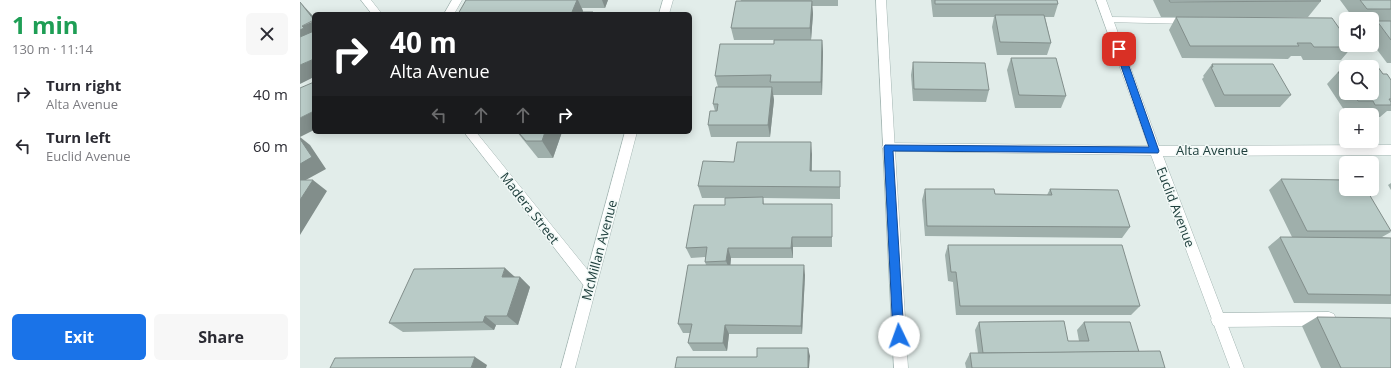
<!DOCTYPE html>
<html lang="en">
<head>
<meta charset="utf-8">
<style>
	:root { --surface:#fff; --page:#f7f7f7; --text:#2b2b33; --muted:#7c7c81; --accent:#1a73e8 }
	body { margin:0; font-family:"Open Sans",sans-serif; background:var(--page); color:var(--text); height:100vh; display:flex; flex-direction:column; font-size:15px; white-space:nowrap }
	* { box-sizing:border-box; margin:0 }
	p { font-size:13px; color:var(--muted) }
	.icon { flex:none; width:22px; height:22px; fill:none; stroke:currentColor; stroke-width:2; stroke-linecap:round; stroke-linejoin:round }
	.map { position:relative; flex:1; overflow:hidden }
	.panel { display:flex; flex-direction:column; background:var(--surface); width:300px }
	.panel>* { flex:none }
	.hud { position:absolute; left:12px; top:12px; width:380px; height:122px; border-radius:6px; box-shadow:0 2px 10px #0003; background:#202124; color:#fff; overflow:hidden }
	.controls { position:absolute; left:1039px; top:12px; display:grid; gap:8px }
	.controls a { display:grid; place-items:center; width:40px; height:40px; border-radius:6px; background:var(--surface); box-shadow:0 2px 10px #0003; font-size:20px }
	.pin { position:absolute; display:grid; place-items:center; width:34px; height:34px; color:#fff; margin:-17px; border-radius:8px; box-shadow:0 2px 6px #0006 }
	.me { position:absolute; width:44px; margin:-22px; rotate:357deg; stroke-linejoin:round; filter:drop-shadow(0 0 3px #0008) }
	.turn { display:flex; align-items:center; gap:14px; height:84px; padding:0 12px; font-size:18px }
	.turn .icon { width:52px; height:52px; stroke-width:2.5 }
	.turn b { display:block; font-size:28px; line-height:34px }
	.lanes { display:flex; align-items:center; height:38px; padding:0 12px; background:#0003; justify-content:center; gap:20px; direction:ltr }
	.lanes .off { opacity:.35 }
	.round { display:grid; place-items:center; flex:none; width:42px; height:42px; border-radius:6px; background:var(--page) }
	.overview { display:flex; align-items:center; justify-content:space-between; height:68px; padding:0 12px }
	h1 { font-size:24px; font-weight:700; line-height:30px; color:#1e9e55 }
	.cta { display:flex; gap:8px; margin-top:auto; padding:8px 12px }
	.cta a { flex:1; height:46px; border-radius:6px; background:var(--accent); color:#fff; font-size:16px; font-weight:700; line-height:46px; text-align:center }
	.cta a+a { background:var(--page); color:var(--text) }
	ul { padding:0; list-style:none }
	li { display:flex; align-items:center; gap:12px; height:52px; padding:0 12px }
	li div { flex:1 }
	li b { display:block; font-size:15px }
	li em { font-style:normal }
	main { display:flex; flex:1; min-height:0 }
	.map>svg:first-child { display:block }
</style>
</head>
<body>
<main>
<section class="panel">
<div class="overview"><div><h1>1 min</h1><p>130 m · 11:14</p></div><a class="round"><svg class="icon" aria-label="close" viewBox="0 0 24 24"><path d="M6 6l12 12M18 6L6 18"/></svg></a></div>
<ul>
<li><svg class="icon" aria-label="right" viewBox="0 0 24 24"><path d="M7 20v-9h11M14 6l5 5-5 5"/></svg><div><b>Turn right</b><p>Alta Avenue</p></div><em>40 m</em></li>
<li><svg class="icon" aria-label="left" viewBox="0 0 24 24"><path d="M17 20v-9H6M10 6l-5 5 5 5"/></svg><div><b>Turn left</b><p>Euclid Avenue</p></div><em>60 m</em></li>
</ul>
<div class="cta"><a>Exit</a><a>Share</a></div>
</section>
<div class="map">
<svg width="1091" height="368" viewBox="0 0 1091 368">
	<rect width="100%" height="100%" fill="#e2edea"/>
	<g fill="none" stroke-linecap="round" stroke-linejoin="round">
		<g stroke="#a4b6b3" stroke-width="1">
			<g id="service">
				<path d="M152 0H162L154 14H144Z"/>
				<path d="M576 0H586L608 368H594Z"/>
				<path d="M809 17 890 18 895 21 890 24 806 22 804 20 806 18Z"/>
				<path d="M1029 312 1034 314 1036 319 1034 324 1029 326 918 327 913 325 911 320 913 315 918 313Z"/>
			</g>
		</g>
		<g stroke="#a4b6b3" stroke-width="1">
			<g id="minor">
				<path d="M61 0H71L82 14H72Z"/>
				<path d="M796 0H806L859 146 1091 145V155L863 156 944 368H930L851 155 588 151 584 150 582 147 584 144 588 143 848 146Z"/>
				<path d="M164 132H176L295 279 297 283 295 287 290 289 285 287Z"/>
			</g>
		</g>
		<g stroke="#a4b6b3" stroke-width="1">
			<g id="tertiary">
				<path d="M363 0H373L369 14H359Z"/>
				<path d="M325 132H337L275 368H261Z"/>
			</g>
		</g>
		<use href="#service" fill="#fff" fill-rule="evenodd"/>
		<use href="#minor" fill="#fff" fill-rule="evenodd"/>
		<use href="#tertiary" fill="#fff" fill-rule="evenodd"/>
	</g>
	<g fill="#9fafab">
		<path d="M166 0H308L305 8H282L283 12 293 14Z"/>
		<path d="M441 0H538V6H512L513 14 511 40H522L523 52 522 95H473L474 100 470 137H411L408 125 415 111 413 104 418 87 415 76 474 44V40H434L431 28Z"/>
		<path d="M631 0H757L758 4 754 17H745L751 43 747 55H697L692 27 694 17H633Z"/>
		<path d="M853 0H1020L1021 1 1008 17H899L1052 47 1041 60H1003L1001 56H991L988 59 882 58 869 30 876 17H861Z"/>
		<path d="M1040 0H1091V63H1087L1072 43V27L1077 22H1072V19H1054Z"/>
		<path d="M711 58 766 96 761 108H715L707 70Z"/>
		<path d="M613 62 689 90 686 102 613 101 611 75Z"/>
		<path d="M1062 63H1075L1083 74H1087L1091 80V111H1087L1080 117H1072V115H1061L1060 113H1046L1027 84 1038 72H1046V93H1072V67H1057Z"/>
		<path d="M912 64 991 95 980 107H915L902 79 904 77 903 76Z"/>
		<path d="M217 132H262L253 158H238Z"/>
		<path d="M512 154V171H540V199L463 198 464 204H532V247H493V258H431L430 265 505 275 502 334H429L427 351H393L388 343 390 333H383L378 324 406 265 405 262V257L391 258 386 248 425 205V198H402L398 186 434 162Z"/>
		<path d="M981 179 1091 232 1082 237 1091 238V304L994 303 968 247 980 237H992L969 190Z"/>
		<path d="M1091 183V190L1088 185Z"/>
		<path d="M625 189 695 194 747 195 750 189 830 227 822 238 625 236 622 200Z"/>
		<path d="M648 245 840 306 831 315H656L653 282 648 281 645 255Z"/>
		<path d="M214 277H220L230 287 218 325H196L194 330 103 332 89 323Z"/>
		<path d="M1017 317 1091 368H1021L1002 326Z"/>
		<path d="M679 322 768 341H779L777 330 784 322 839 352 865 368H666L665 363 670 353H678L675 330Z"/>
	</g>
	<g fill="#828e8b">
		<path d="M277 0H278L283 11 282 14 272 12Z"/>
		<path d="M302 0H308L305 8Z"/>
		<path d="M512 1 513 14 511 40 510 28Z"/>
		<path d="M0 2 14 17V20Z"/>
		<path d="M14 21V42L0 48V30L2 26Z"/>
		<path d="M522 40 523 52 522 95 521 82Z"/>
		<path d="M14 59V77L0 84V65Z"/>
		<path d="M472 87 474 100 470 137 468 125Z"/>
		<path d="M14 111V130L0 137 10 145 26 169 4 181 13 180 27 191 0 235V118Z"/>
		<path d="M245 132H262L253 158 242 141Z"/>
		<path d="M511 142 512 154 511 182 510 171Z"/>
		<path d="M492 237 493 247V258L491 248Z"/>
		<path d="M428 248 431 258 430 271 426 261Z"/>
		<path d="M504 265 505 275 502 334 501 326Z"/>
		<path d="M205 268 215 277H202Z"/>
		<path d="M220 277 230 287 218 325 207 316Z"/>
		<path d="M185 316 196 325 194 330 183 322Z"/>
		<path d="M425 325 429 334 427 351 423 343Z"/>
		<path d="M508 348 510 356 509 368H508Z"/>
		<path d="M175 357 187 365 186 368H171Z"/>
	</g>
	<g fill="#b9cbc7" stroke="#828e8b">
		<path d="M166 0H277L272 12H293L292 14H158Z"/>
		<path d="M635 0H757L758 4H635Z"/>
		<path d="M869 0H1020L1021 1 870 2Z"/>
		<path d="M1060 0H1091V9H1067Z"/>
		<path d="M436 1H512L510 28H431Z"/>
		<path d="M0 2 14 20 2 26 4 28 0 30Z"/>
		<path d="M695 15H744L751 43 700 42Z"/>
		<path d="M876 17 1032 18 1046 38V45H1051L1052 47H1014L1011 43H997L999 46H890Z"/>
		<path d="M1077 21H1091V40Z"/>
		<path d="M14 31V59L0 65V37Z"/>
		<path d="M474 40H522L521 82H470L471 75 415 76 420 44H474Z"/>
		<path d="M711 58H756L766 96 719 95Z"/>
		<path d="M613 62 685 63 689 90 614 89Z"/>
		<path d="M1062 63H1075L1083 74H1087L1091 80V99H1089L1091 102V105H1075L1073 101H1058L1053 93H1072V67H1065Z"/>
		<path d="M912 64H973L991 95H924L911 67H913Z"/>
		<path d="M1038 72H1046V83Z"/>
		<path d="M14 82V111L0 118V88Z"/>
		<path d="M416 87H472L468 125H408L410 111H417L418 104H413Z"/>
		<path d="M218 132H245L242 141H226Z"/>
		<path d="M0 139 12 157 0 164Z"/>
		<path d="M437 142H511L510 171H540V187L398 186 403 161 434 162Z"/>
		<path d="M981 179 1046 180V189H1066L1091 231H1007Z"/>
		<path d="M0 180H13L0 200Z"/>
		<path d="M625 189H694L695 194 752 195 750 189 818 190 830 227 627 226Z"/>
		<path d="M463 197V204H532V237H492L491 248H428L426 261 405 262 407 247 386 248 394 205H425V198Z"/>
		<path d="M980 237 1091 238V295L1008 294Z"/>
		<path d="M648 245H822L840 306H660L656 272H651Z"/>
		<path d="M388 265H504L501 326 425 325 423 343H388L392 324H378Z"/>
		<path d="M205 268 202 277H220L207 316H185L183 322 89 323 114 269Z"/>
		<path d="M1017 317 1091 318V368H1041Z"/>
		<path d="M764 321 768 341H789L784 322H830L839 352 683 353 679 322Z"/>
		<path d="M457 348H508V368H375L377 357H457Z"/>
		<path d="M860 351 865 368H672L670 353H684Z"/>
		<path d="M175 357 171 368H30L35 358Z"/>
	</g>
	<path fill="#1a73e8" stroke="#114b97" d="M816 47H819L823 49 859 151 858 153 593 151 604 336 603 340 599 342 595 340 593 336 584 147 585 145 849 147 815 49Z"/>
	<g text-anchor="middle" stroke-width="3" stroke-linejoin="round" paint-order="stroke">
		<g font-size="13" fill="#20403e" stroke="#f2f9f7">
			<text x="912" y="155">Alta Avenue</text>
			<text transform="translate(876 207) rotate(69)" y="5">Euclid Avenue</text>
			<text transform="translate(230 208) rotate(52)" y="5">Madera Street</text>
			<text transform="translate(299 250) rotate(-75)" y="5">McMillan Avenue</text>
		</g>
	</g>
</svg>
<div class="controls">
<a><svg class="icon" aria-label="sound" viewBox="0 0 24 24"><path d="M4 9h4l5-4v14l-5-4H4zM17 9q2 3 0 6"/></svg></a>
<a><svg class="icon" aria-label="search" viewBox="0 0 24 24"><circle cx="10" cy="10" r="6"/><path d="M15 15l6 6"/></svg></a>
<a>+</a>
<a>−</a>
</div>
<div class="pin" style="left:819px;top:49px;background:#d93025"><svg class="icon" aria-label="arrive" viewBox="0 0 24 24"><path d="M6 21V4h12l-3 4 3 4H6"/></svg></div>
<svg class="me" style="left:599px;top:336px" viewBox="-20 -20 40 40"><circle r="19" fill="#fff"/><path d="M0-13L10 11 0 6-10 11z" fill="#1a73e8"/></svg>
<div class="hud">
<div class="turn"><svg class="icon" aria-label="right" viewBox="0 0 24 24"><path d="M7 20v-9h11M14 6l5 5-5 5"/></svg><div><b>40 m</b>Alta Avenue</div></div>
<div class="lanes"><svg class="icon off" aria-label="left" viewBox="0 0 24 24"><path d="M17 20v-9H6M10 6l-5 5 5 5"/></svg><svg class="icon off" aria-label="ahead" viewBox="0 0 24 24"><path d="M12 20V5M6 11l6-6 6 6"/></svg><svg class="icon off" aria-label="ahead" viewBox="0 0 24 24"><path d="M12 20V5M6 11l6-6 6 6"/></svg><svg class="icon" aria-label="right" viewBox="0 0 24 24"><path d="M7 20v-9h11M14 6l5 5-5 5"/></svg></div>
</div>
</div>
</main>
</body>
</html>
